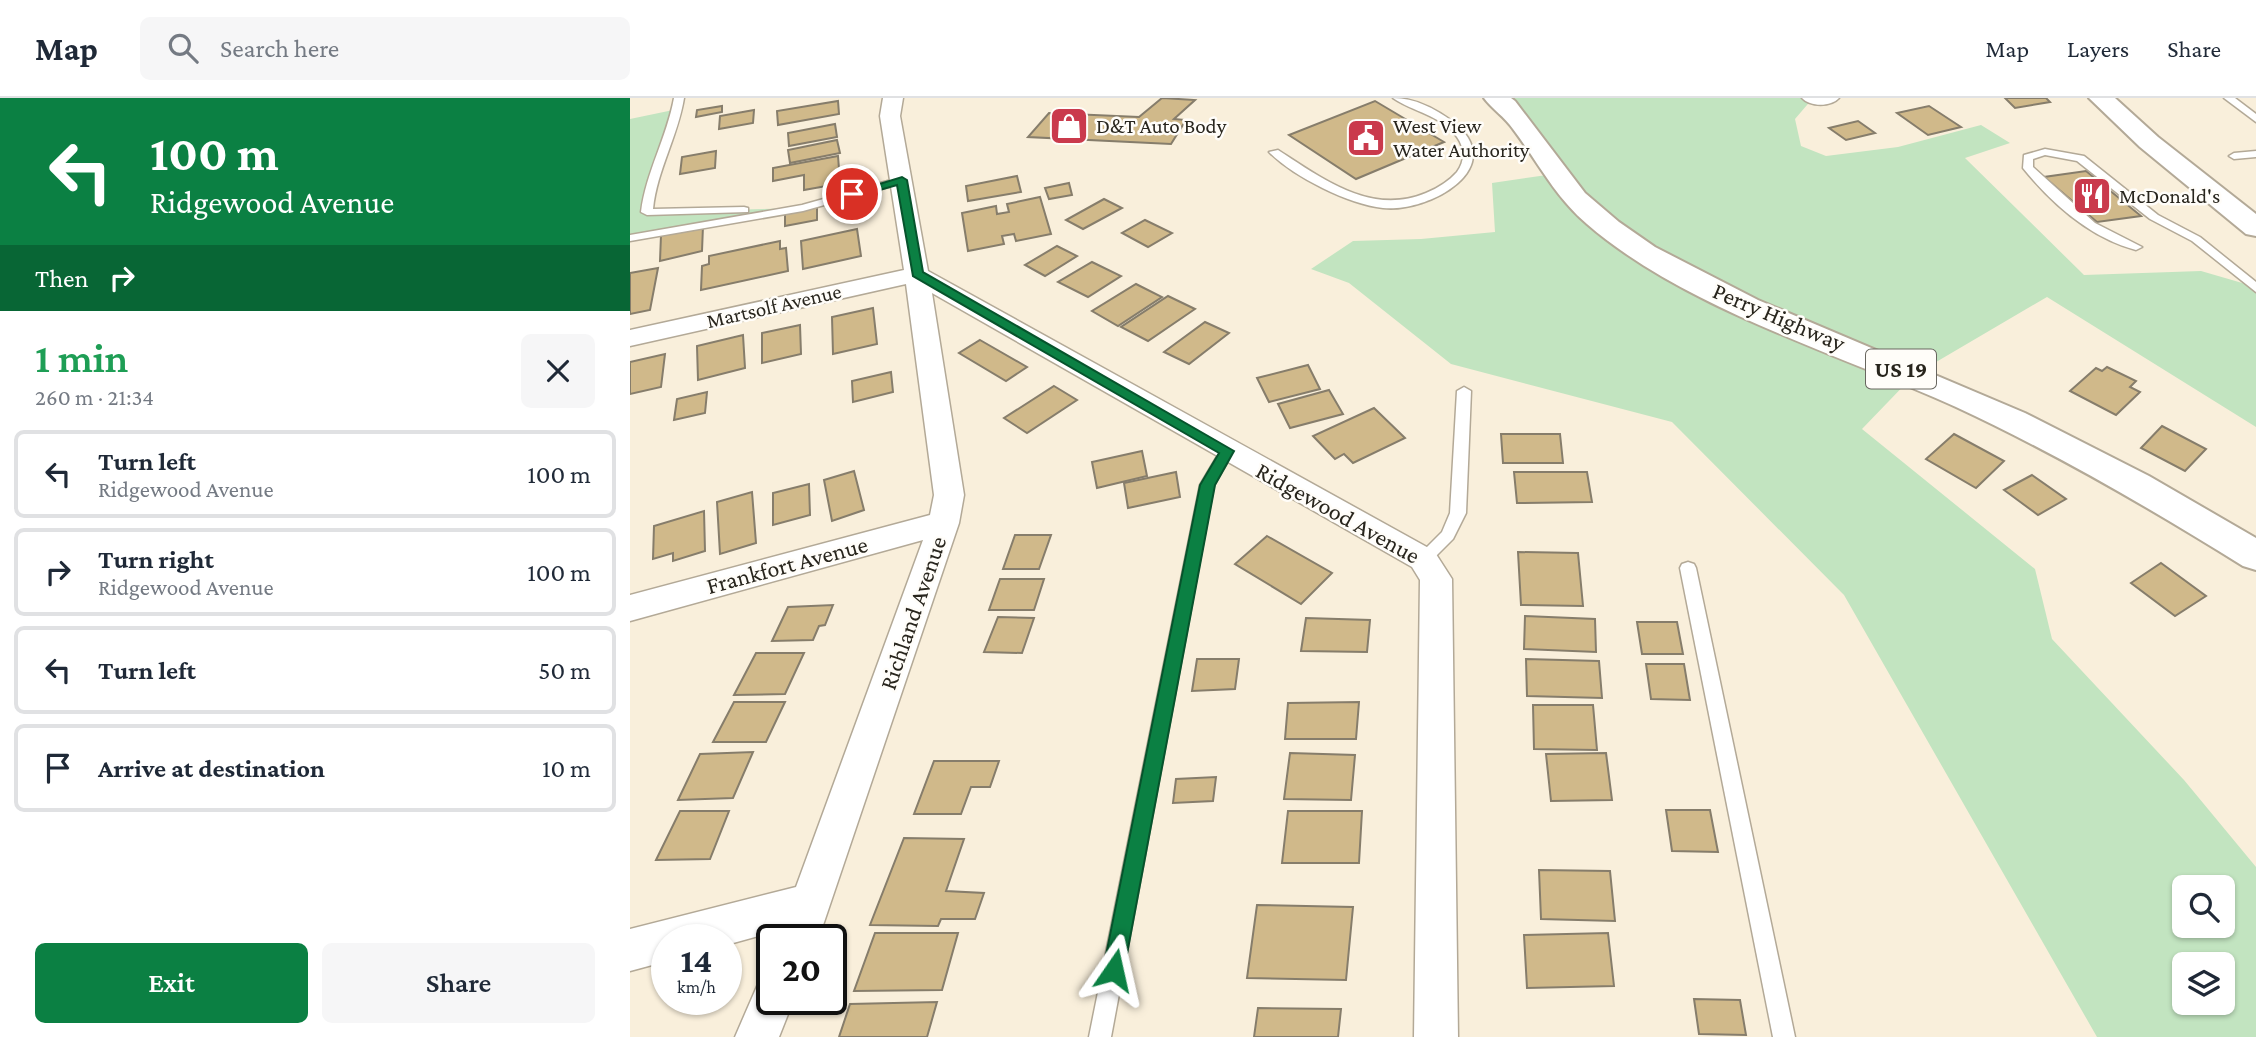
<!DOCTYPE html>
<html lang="en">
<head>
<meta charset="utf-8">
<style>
	:root { --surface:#fff; --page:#f6f6f7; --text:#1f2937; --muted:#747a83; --line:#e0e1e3; --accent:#0b8043 }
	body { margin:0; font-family:"Crimson Pro",serif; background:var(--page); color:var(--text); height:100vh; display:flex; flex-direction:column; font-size:26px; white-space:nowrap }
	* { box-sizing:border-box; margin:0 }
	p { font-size:23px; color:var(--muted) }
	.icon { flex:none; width:38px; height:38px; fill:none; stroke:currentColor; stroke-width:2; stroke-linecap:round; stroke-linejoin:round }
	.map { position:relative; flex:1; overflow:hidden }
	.panel { display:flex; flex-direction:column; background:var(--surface); width:630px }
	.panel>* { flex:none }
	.hud { background:#0b8043; color:#fff; overflow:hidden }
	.controls { position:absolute; left:1542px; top:777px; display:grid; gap:14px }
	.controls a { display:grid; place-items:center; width:63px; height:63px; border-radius:10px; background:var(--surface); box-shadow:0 2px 5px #0004; font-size:35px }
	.speed { position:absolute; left:21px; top:826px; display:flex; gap:14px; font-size:35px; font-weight:700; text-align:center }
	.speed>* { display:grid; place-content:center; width:91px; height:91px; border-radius:50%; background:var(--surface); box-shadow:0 2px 5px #0004; line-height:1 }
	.speed small { font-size:18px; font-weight:400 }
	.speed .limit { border:4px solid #111; border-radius:10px; background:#fff; color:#111 }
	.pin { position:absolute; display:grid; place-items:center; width:60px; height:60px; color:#fff; margin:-30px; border:4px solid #fff; border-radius:50%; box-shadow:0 2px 7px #0007 }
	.me { position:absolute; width:77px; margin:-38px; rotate:11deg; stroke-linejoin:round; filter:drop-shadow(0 0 5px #0008) }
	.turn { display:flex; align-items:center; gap:24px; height:147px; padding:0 35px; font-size:32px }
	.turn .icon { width:91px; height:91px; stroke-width:2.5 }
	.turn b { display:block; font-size:49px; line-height:60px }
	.then { display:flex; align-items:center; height:66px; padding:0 35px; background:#0003; gap:14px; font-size:26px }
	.round { display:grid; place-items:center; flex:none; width:74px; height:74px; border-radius:10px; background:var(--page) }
	.overview { display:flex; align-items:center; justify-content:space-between; height:119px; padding:0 35px }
	h1 { font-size:42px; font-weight:600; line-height:52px; color:#1e9e55 }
	.primary-button { display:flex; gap:14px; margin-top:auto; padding:14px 35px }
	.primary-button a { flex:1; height:80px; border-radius:10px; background:var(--accent); color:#fff; font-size:28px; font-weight:600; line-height:80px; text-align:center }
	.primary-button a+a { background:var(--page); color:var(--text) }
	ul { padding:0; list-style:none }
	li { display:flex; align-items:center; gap:21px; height:88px; margin:0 14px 10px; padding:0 21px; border:4px solid var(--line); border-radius:10px }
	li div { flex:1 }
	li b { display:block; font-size:26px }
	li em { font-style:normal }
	header { display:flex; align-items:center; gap:42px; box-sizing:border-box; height:98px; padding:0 35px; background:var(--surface); border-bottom:2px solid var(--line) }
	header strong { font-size:33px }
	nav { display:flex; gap:38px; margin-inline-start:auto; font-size:24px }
	.search { width:490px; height:63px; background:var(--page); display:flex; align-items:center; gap:18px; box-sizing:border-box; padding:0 24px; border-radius:10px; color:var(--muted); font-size:26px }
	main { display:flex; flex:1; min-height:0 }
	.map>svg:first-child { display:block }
</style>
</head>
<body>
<header>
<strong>Map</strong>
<div class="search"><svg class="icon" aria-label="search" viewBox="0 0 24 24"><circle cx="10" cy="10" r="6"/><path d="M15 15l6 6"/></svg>Search here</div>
<nav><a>Map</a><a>Layers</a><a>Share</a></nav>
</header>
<main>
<section class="panel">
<div class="hud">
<div class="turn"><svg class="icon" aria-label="left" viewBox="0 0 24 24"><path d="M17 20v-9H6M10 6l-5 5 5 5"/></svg><div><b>100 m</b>Ridgewood Avenue</div></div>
<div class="then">Then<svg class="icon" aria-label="right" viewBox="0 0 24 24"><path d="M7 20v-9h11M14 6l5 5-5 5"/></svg></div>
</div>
<div class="overview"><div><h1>1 min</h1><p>260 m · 21:34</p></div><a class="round"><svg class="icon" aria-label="close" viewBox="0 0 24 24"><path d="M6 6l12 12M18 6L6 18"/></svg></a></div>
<ul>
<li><svg class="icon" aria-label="left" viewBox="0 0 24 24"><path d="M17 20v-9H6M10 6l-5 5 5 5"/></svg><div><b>Turn left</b><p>Ridgewood Avenue</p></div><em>100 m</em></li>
<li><svg class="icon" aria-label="right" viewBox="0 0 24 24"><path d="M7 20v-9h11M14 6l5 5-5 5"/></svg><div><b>Turn right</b><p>Ridgewood Avenue</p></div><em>100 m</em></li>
<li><svg class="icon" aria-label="left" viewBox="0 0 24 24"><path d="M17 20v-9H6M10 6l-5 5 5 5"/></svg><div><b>Turn left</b></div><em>50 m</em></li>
<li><svg class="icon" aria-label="arrive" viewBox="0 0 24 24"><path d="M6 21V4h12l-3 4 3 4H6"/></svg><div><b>Arrive at destination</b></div><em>10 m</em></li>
</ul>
<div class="primary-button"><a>Exit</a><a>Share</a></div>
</section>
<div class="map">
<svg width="1626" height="939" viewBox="0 0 1626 939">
	<rect width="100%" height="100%" fill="#f9efdb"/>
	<g fill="#c2e4c0" fill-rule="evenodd">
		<path d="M866 0H1199H1183L1165 21 1171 48 1196 58 1268 49 1351 27 1380 45 1335 60 1454 177 1571 173 1626 189V329L1417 199 1284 277 1232 331 1405 471 1422 541 1554 682 1626 769V939H1467L1214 497 1042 324 821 266 719 185 681 171 723 143 791 141 865 134 862 85 924 76ZM1554 789H1592V828H1554ZM1554 866H1592V905H1554Z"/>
		<path d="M48 11 17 114 173 110 0 140V21Z"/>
	</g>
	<g fill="#d0b98a" stroke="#867d6b" stroke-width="2">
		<path d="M532 0 565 2 544 21 556 22 541 46 398 39 419 15 509 19Z"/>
		<path d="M1375 0H1416L1420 4 1385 10Z"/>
		<path d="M208 3 209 16 148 27 147 13Z"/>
		<path d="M745 3 814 44 726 81 659 37Z"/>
		<path d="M92 8V14L66 19 67 12Z"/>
		<path d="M1299 8 1331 29 1298 37 1267 15Z"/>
		<path d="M124 12 123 25 89 31 90 18Z"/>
		<path d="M1228 23 1245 35 1216 42 1199 30Z"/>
		<path d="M205 26 207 39 159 48 158 35Z"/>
		<path d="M207 42 210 55 160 65 158 52Z"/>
		<path d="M86 53 85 70 50 76 52 59Z"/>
		<path d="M208 58 209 71 218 70 219 84 174 92V77L143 83V70Z"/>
		<path d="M1456 73 1511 118 1467 124 1414 79Z"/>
		<path d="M387 78 391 94 338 103 336 88Z"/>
		<path d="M439 85 442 97 419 101 415 90Z"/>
		<path d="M410 99 421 136 386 143 384 136 372 138 374 146 338 153 332 115 366 108 367 116 379 114 377 106Z"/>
		<path d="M474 101 492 110 453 131 436 122Z"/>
		<path d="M187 108V122L155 128V114Z"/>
		<path d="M515 122 542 135 518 149 492 135Z"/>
		<path d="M73 128 72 153 30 163 31 137Z"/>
		<path d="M227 131 231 158 173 171 171 143Z"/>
		<path d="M150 143V151L156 150 158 173 71 192 72 168 79 166V158Z"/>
		<path d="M427 148 447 158 415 178 395 167Z"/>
		<path d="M462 164 491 178 458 199 428 184Z"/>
		<path d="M28 170 20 212 0 216V175Z"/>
		<path d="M506 186 532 199 488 228 462 213Z"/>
		<path d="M538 198 565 211 518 243 491 229Z"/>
		<path d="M243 210 247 246 203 256 202 219Z"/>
		<path d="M575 224 599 235 559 266 534 254Z"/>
		<path d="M170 227 171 256 132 265V235Z"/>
		<path d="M113 237 115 270 68 282 67 248Z"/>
		<path d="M350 242 397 269 376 283 329 255Z"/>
		<path d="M35 256 31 289 0 296V264Z"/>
		<path d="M678 267 690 291 639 304 627 280Z"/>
		<path d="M1477 269 1506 283 1500 289 1510 294 1486 317 1440 293 1466 270 1472 273Z"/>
		<path d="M261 274 263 294 223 304 222 283Z"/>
		<path d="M424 288 447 302 397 335 374 320Z"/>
		<path d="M699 292 713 316 660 330 648 306Z"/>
		<path d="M77 294 75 315 44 322 47 301Z"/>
		<path d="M744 310 775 340 723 365 714 356 705 361 683 338Z"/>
		<path d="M1532 328 1576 351 1555 373 1511 350Z"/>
		<path d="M871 336H930L933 365H873Z"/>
		<path d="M1324 336 1374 363 1346 390 1296 361Z"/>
		<path d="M512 353 517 378 467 390 462 364Z"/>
		<path d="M224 373 234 412 202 423 194 382Z"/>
		<path d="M546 374 550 399 498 410 494 385Z"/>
		<path d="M884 374H957L962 404 887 405Z"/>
		<path d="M1402 377 1436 401 1408 417 1374 392Z"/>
		<path d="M179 386 180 417 143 427V395Z"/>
		<path d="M122 394 126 445 90 456 87 404Z"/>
		<path d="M74 413 75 453 43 463V455L23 461 24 428Z"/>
		<path d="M385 437H421L409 471H373Z"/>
		<path d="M637 438 702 475 671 506 605 466Z"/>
		<path d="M888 454 948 455 953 508 891 507Z"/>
		<path d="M1531 465 1576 498 1545 518 1501 485Z"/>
		<path d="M370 481H414L404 512H359Z"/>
		<path d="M203 507 195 527 189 528 183 542 142 543 158 509Z"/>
		<path d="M895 518 965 521 966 554 894 551Z"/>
		<path d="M368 519 404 520 392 555 354 554Z"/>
		<path d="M676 520 740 522 737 554 671 553Z"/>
		<path d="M1007 524H1047L1053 556H1012Z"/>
		<path d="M126 555H174L155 596 104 597Z"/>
		<path d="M567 561H609L605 591 562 593Z"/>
		<path d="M896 561 969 563 972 600 897 598Z"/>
		<path d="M1016 566H1054L1060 602 1021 601Z"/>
		<path d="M104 604H155L136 644H83Z"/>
		<path d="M729 604 726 641H655L658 605Z"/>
		<path d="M903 607H963L967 652 904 651Z"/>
		<path d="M123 654 103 700 48 702 70 656Z"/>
		<path d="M660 655 725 657 721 702 654 701Z"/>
		<path d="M976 655 982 702 921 703 916 656Z"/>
		<path d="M304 663H369L360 689H341L331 716H284Z"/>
		<path d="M586 679 583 703 543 705 546 681Z"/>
		<path d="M1036 712H1080L1088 754 1042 753Z"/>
		<path d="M50 713H99L80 761 26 762Z"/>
		<path d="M658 713H732L729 765H652Z"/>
		<path d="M274 740 334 741 316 793 354 795 345 821H311L308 828 240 827Z"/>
		<path d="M909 772 980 773 985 823 911 821Z"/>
		<path d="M627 807 723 809 716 882 617 880Z"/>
		<path d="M245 835H328L312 892 224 893Z"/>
		<path d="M978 835 984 888 897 890 894 837Z"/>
		<path d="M1064 901 1110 902 1116 937 1069 936Z"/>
		<path d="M307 904 297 939H209L220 906Z"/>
		<path d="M628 910 711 911 708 939H624Z"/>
	</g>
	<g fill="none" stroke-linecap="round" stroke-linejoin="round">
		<g stroke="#b3a997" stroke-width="3">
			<g id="lane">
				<path d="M44 0H54C48 38 27 72 23 111L114 109 118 110V114L17 117 11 114C16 74 37 39 44 0Z"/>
				<path d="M763 0C785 0 804 10 822 23 882 69 799 115 753 110 718 106 664 79 639 54L648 52C693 81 741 118 796 95 808 90 819 83 827 74 835 63 835 50 827 39 811 17 783 14 763 0Z"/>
				<path d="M1594 0H1605L1626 16V24Z"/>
				<path d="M1415 51 1454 58 1528 117 1570 139 1626 184V194L1562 143 1520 121 1447 63 1415 57 1403 61V69L1465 125 1512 149 1506 152C1461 140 1422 106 1393 70L1394 57Z"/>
				<path d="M1626 53V59L1604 61 1599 58 1604 55Z"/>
				<path d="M272 79 276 80V84L173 113 0 143V137L172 107Z"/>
				<path d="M834 289 841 293 836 415 823 441 799 465 793 467 785 461 812 434 820 415 827 293Z"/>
				<path d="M597 348 604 353 584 387 481 939H459L570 387 592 350Z"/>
				<path d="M1058 464 1064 466 1066 470 1165 939H1143L1050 470 1052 466Z"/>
			</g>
		</g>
		<g stroke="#b3a997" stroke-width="3">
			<g id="street">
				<path d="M253 0H273L270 18 298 173 804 453 822 481 828 939H784L790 482 782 469 302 195 334 397 329 425 188 842H147L150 832 96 847V842H37V863L0 873V831L166 789 293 442 0 523V497L300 417 304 397 276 186 0 248V232L274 172 250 18Z"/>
				<path d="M1172 0H1209C1201 9 1180 9 1172 0Z"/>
				<path d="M142 880V901H164L149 939H105L128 886Z"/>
			</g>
		</g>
		<g stroke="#b3a997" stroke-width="4">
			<g id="primary">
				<path d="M854 0H881L885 3 955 95 989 124 1025 149 1128 202 1395 315 1519 378 1626 440V472L1613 468C1520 410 1425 355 1326 309 1208 255 1055 211 957 126 925 99 908 64 883 31 875 19 862 11 854 0Z"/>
				<path d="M1459 0H1485L1528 39 1626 116V138L1616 136 1510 49Z"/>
			</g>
		</g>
		<use href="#lane" fill="#fff" fill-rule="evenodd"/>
		<use href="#street" fill="#fff" fill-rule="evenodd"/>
		<use href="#primary" fill="#fff" fill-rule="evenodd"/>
	</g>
	<path fill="#0b8043" stroke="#07532c" stroke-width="2" d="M272 79 277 82 293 174 604 353 585 387 494 872 491 879 484 882 476 879 473 872 570 387 589 355 283 178 267 87 222 100 217 96Z"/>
	<defs>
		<g id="shop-square" transform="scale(2.0125)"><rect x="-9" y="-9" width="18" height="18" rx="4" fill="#ca3a4c" stroke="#fffdf9"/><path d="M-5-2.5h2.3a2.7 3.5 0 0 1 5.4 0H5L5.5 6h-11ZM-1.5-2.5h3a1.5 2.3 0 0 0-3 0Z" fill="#fff"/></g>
		<g id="civic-square" transform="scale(2.0125)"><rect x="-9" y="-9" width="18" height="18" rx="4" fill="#ca3a4c" stroke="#fffdf9"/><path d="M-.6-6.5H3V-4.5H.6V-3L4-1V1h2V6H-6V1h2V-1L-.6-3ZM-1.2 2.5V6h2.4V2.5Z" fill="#fff"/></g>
		<g id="restaurant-square" transform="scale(2.0125)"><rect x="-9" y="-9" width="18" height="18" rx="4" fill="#ca3a4c" stroke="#fffdf9"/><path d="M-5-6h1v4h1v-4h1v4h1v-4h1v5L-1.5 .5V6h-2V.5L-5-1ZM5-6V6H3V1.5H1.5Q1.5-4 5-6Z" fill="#fff"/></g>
	</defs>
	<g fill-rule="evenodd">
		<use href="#shop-square" x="439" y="28"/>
		<use href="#civic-square" x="736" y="40"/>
		<use href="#restaurant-square" x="1462" y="98"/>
	</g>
	<g text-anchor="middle" stroke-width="5" stroke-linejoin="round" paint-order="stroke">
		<g font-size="21" fill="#28251d" stroke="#fffdf9" text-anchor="start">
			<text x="466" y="35">D&amp;T Auto Body</text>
			<text x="763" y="35">West View<tspan x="763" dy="24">Water Authority</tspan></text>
			<text x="1489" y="105">McDonald's</text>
		</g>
		<g font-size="21" fill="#28251d" stroke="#fffdf9">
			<text transform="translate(144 208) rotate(-13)" y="7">Martsolf Avenue</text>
		</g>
		<rect fill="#fffdf9" stroke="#68665f" stroke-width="2" x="1236" y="251.5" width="70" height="39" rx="5"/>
		<g font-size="23" font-weight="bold" fill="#28251d">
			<text x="1271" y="279">US 19</text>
		</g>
		<g font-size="24" fill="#28251d" stroke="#fffdf9">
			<text transform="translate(1149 219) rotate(23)" y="8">Perry Highway</text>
			<text transform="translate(708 415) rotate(29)" y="8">Ridgewood Avenue</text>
			<text transform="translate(157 467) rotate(-15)" y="8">Frankfort Avenue</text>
			<text transform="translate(283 515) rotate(-71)" y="8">Richland Avenue</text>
		</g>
	</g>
</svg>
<div class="controls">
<a><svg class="icon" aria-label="search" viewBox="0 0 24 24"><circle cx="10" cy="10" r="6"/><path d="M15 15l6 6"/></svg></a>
<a><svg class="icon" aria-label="layers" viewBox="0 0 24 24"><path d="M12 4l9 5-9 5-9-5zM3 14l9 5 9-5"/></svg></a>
</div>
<div class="speed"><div>14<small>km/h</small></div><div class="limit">20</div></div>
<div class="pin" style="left:222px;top:96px;background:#d93025"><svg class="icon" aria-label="arrive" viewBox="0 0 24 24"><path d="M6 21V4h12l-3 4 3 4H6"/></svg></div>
<svg class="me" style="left:484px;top:872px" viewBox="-20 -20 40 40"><path d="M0-17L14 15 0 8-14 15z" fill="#0b8043" stroke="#fff" stroke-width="4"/></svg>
</div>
</main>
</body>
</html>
